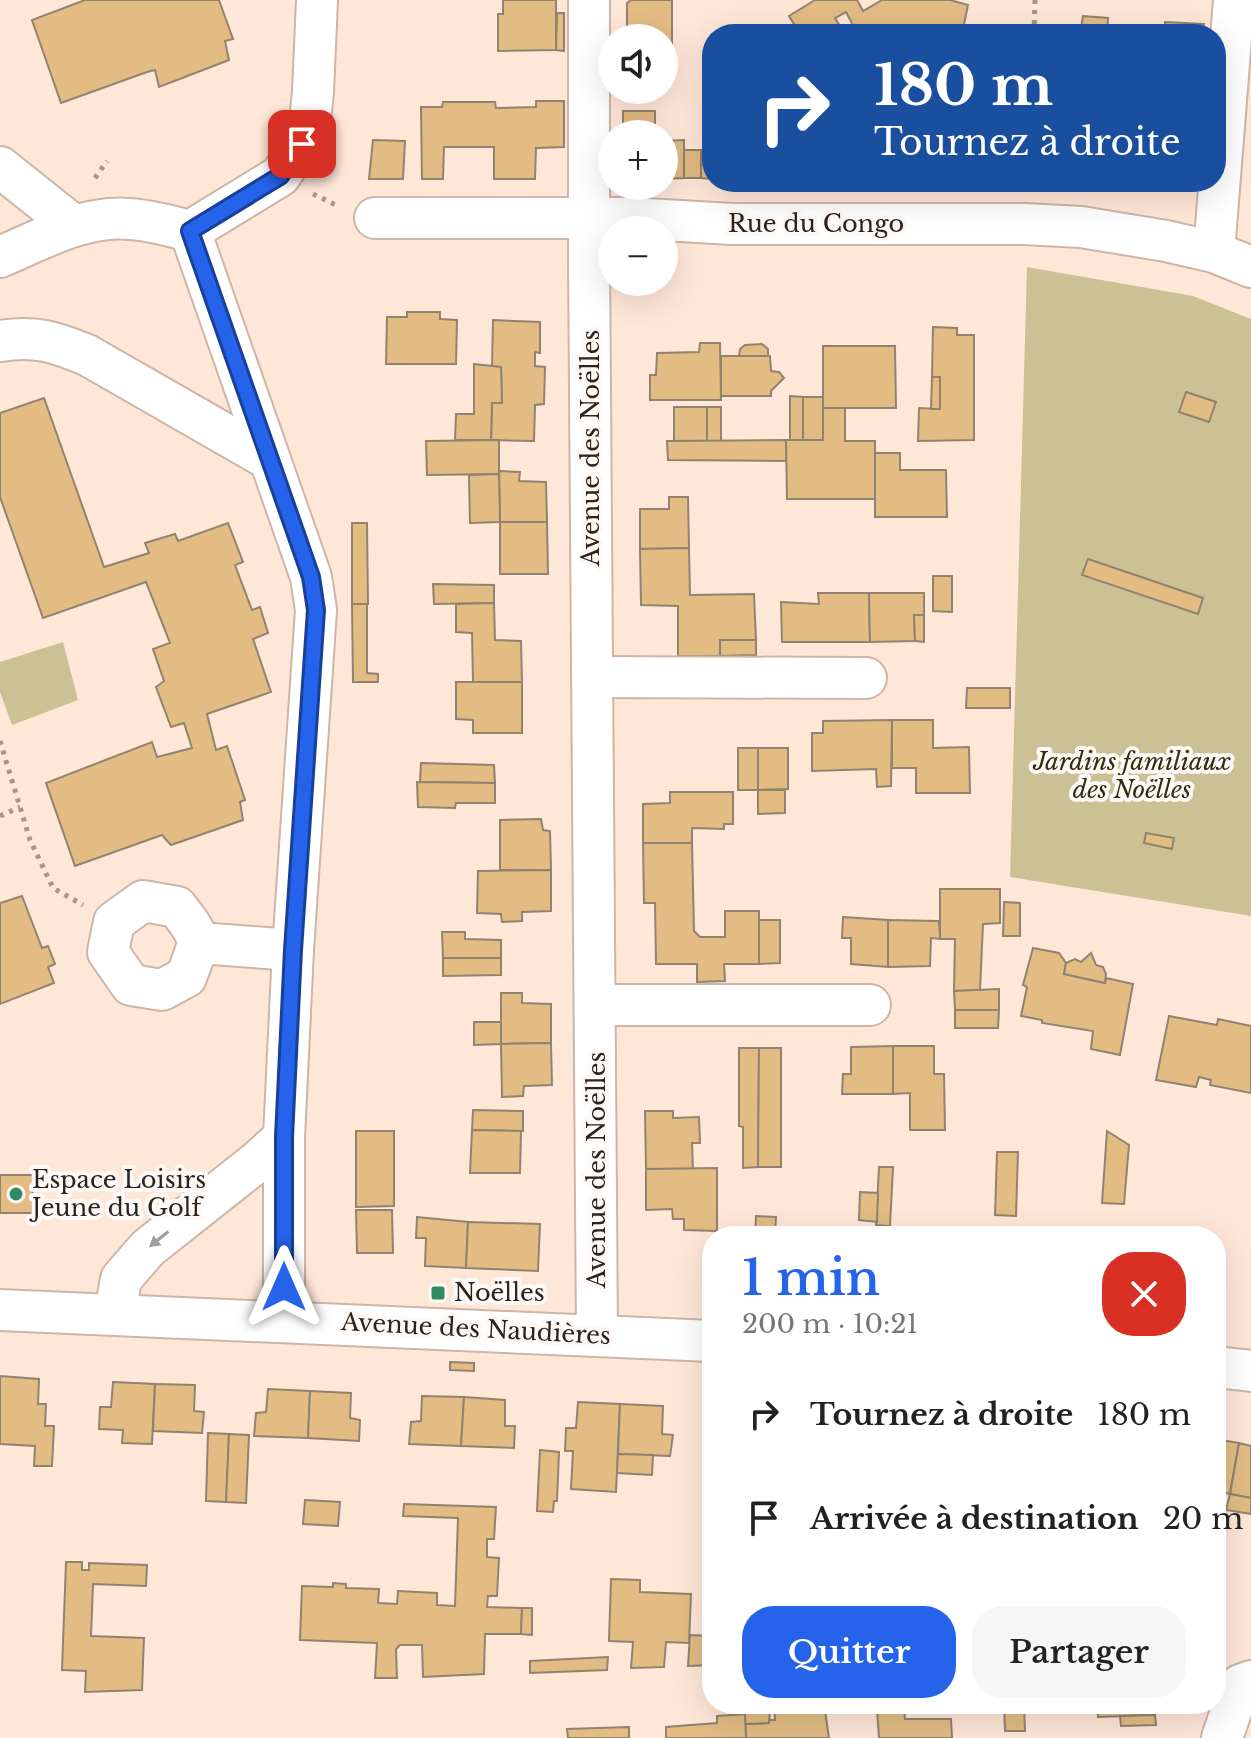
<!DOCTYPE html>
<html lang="fr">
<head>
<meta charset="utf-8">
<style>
	:root { --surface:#fff; --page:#f6f6f6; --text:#222; --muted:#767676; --accent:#2563eb }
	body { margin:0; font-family:"Libre Baskerville",serif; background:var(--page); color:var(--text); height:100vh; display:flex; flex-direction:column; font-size:30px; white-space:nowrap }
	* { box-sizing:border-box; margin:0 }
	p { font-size:26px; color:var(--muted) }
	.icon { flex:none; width:44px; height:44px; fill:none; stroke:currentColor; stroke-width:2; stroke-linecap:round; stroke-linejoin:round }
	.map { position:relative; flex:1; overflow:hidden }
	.details { position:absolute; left:702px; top:1226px; width:524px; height:488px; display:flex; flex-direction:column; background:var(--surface); border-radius:32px; box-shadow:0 8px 32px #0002 }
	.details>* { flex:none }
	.hud { position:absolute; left:702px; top:24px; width:524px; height:168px; border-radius:32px; box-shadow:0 8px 32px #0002; background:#1a4fa0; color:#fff; overflow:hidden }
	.tools { position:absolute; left:598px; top:24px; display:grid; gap:16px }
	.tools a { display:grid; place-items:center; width:80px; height:80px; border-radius:50%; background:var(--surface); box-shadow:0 8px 32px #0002; font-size:40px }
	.pin { position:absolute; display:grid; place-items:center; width:68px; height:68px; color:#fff; margin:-34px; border-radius:16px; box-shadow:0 4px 12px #0006 }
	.me { position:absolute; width:88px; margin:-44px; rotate:0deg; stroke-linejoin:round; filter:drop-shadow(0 0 6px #0008) }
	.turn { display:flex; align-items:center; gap:28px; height:168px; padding:0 40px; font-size:36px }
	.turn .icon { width:104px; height:104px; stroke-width:2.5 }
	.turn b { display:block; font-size:56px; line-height:68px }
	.round { display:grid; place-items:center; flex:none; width:84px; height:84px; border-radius:32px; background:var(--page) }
	.head { display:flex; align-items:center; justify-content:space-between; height:136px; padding:0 40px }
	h1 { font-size:48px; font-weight:600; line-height:60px; color:var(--accent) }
	.action { display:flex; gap:16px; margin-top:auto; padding:16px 40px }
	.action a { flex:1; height:92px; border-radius:32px; background:var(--accent); color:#fff; font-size:32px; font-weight:600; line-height:92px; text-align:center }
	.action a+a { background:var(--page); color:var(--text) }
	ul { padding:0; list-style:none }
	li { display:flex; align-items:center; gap:24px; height:104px; padding:0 40px }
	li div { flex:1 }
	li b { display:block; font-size:30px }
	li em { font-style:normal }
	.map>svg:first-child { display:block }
</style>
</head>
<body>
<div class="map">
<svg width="1251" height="1738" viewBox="0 0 1251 1738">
	<rect width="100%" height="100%" fill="#ffe7d8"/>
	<g fill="#cbc194">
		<path d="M1027 267 1193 296 1251 319V916L1010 877Z"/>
		<path d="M63 642 78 700 12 725 0 692V662Z"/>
	</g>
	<g fill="#e3bc84" stroke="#91836f" stroke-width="2">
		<path d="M85 0H219L233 39 225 41 229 60 159 87 155 70 147 72 61 103 32 20Z"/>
		<path d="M503 0H556V50L498 51V14H503Z"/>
		<path d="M631 0H672V81H664V38H627V3Z"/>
		<path d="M815 0H857L863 11 882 0H950L968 5 962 34H846L855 29 846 12 835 18 845 34H800L789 16Z"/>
		<path d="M557 13H564V51L556 50Z"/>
		<path d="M1083 16 1108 18 1107 34H1061L1062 28H1081Z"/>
		<path d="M1165 22 1204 24 1203 34H1165Z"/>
		<path d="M536 101H564V147L536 148 535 179H494V147H444L443 179H422L421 107H442L443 102H495L496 108 536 107Z"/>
		<rect x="623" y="111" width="32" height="23"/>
		<path d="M373 140 405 141 403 179H369Z"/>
		<path d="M684 140V178L664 179V141Z"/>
		<rect x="684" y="150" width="17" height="28"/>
		<path d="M701 150H712V179L701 178Z"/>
		<path d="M407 312H440V319L457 320 456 364H386L387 317H407Z"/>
		<path d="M493 320 540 322V353L535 352V366L545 367 544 404 535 405 534 441 491 440 492 403H502L501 367H492Z"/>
		<path d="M933 327 957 328V335H974V440L918 441 919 408 940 409V377H932Z"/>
		<path d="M700 343H720L721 400H650V375H656L657 353 699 352Z"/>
		<path d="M762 344 768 349V357L739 356 740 349 745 345Z"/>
		<path d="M823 346H895L896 408H823Z"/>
		<path d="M721 356H770L771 371 779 372 784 378 771 391V396H721Z"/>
		<path d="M474 364 501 367 502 403H492L491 440H455L456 414H474Z"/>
		<path d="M932 377H940V409H931Z"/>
		<path d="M1186 392 1216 402 1209 422 1179 412Z"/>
		<path d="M790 396 803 397V440L790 441Z"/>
		<rect x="803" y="397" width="20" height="43"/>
		<path d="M44 398 104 567 149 553 145 543 175 534 178 541 228 523 243 562 235 565 252 610 260 607 268 633 253 639 271 692 207 714 216 750 227 746 245 800 240 802 243 820 171 845 162 835 75 866 46 783 152 742 157 757 192 748 184 723 171 727 156 687 164 681 153 649 170 643 146 582 43 618 0 497V413Z"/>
		<rect x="674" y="407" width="33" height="34"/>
		<rect x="707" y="407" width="14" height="34"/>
		<path d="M823 408H845V441H875V499H787L786 440H823Z"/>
		<path d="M499 440V474L427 475 426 441Z"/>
		<path d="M786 440V461L668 460 667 441Z"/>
		<path d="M875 453H900V470H946L947 517H875Z"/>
		<path d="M499 471 520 472 519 481 546 482 547 522H500Z"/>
		<path d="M499 474 500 522 470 523 469 475Z"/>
		<path d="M669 497H688L689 548 640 549V509H669Z"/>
		<path d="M500 522H547L548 574H500Z"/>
		<path d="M352 523H367L368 604H352Z"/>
		<path d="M689 548 690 595 754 594 756 640H720V656H678V606L641 605 640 549Z"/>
		<path d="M1088 559 1203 598 1198 614 1082 575Z"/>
		<path d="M933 576H952V612L933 611Z"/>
		<path d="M433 584 494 585V603L434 604Z"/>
		<path d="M818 593H869L870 642H782L781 602 819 604Z"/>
		<path d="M869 593H924V615H914L915 641 870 642Z"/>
		<path d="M494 603 495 640 521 641 522 682H473L472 633 456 632V604Z"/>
		<path d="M352 604H367V673L378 674V682H353Z"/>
		<path d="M914 615H924V642L915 641Z"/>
		<path d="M720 640H756V655L720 656Z"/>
		<path d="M456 682H522V733H473V720L456 719Z"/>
		<path d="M967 688H1010V708H966Z"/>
		<path d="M892 720 891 786 877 787 876 769 812 771V733H823V721Z"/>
		<path d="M892 720H933V748L969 747 970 793H916V768H892Z"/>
		<rect x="738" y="748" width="20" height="42"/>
		<path d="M758 748H788V789L758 790Z"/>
		<path d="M421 763 494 765 495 783 420 782Z"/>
		<path d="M417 782 495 783V803H456L455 808 418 807Z"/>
		<path d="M758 790H785V813L758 814Z"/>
		<path d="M670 792H733V824H724V829L692 828V843H643V804L670 803Z"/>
		<path d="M541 819 543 830 550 831 551 870H500V820Z"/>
		<path d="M1146 833 1174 838 1172 849 1144 843Z"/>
		<path d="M643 843H692L694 931 700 937H725V911H759V964H724L725 981 697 982V964H656L655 903H644Z"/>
		<path d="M551 870V911L522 912V921L502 922 501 914 477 913 478 871Z"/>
		<path d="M940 889H1000V923L983 924 980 990 954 991 955 939H940Z"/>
		<path d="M22 896 42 948 48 946 55 964 48 967 54 983 0 1004V903Z"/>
		<path d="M1004 902 1020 903V936H1003Z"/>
		<path d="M843 917 888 920V967L851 964V938H842Z"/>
		<path d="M759 920H780V963L759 964Z"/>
		<path d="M888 920 939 921 940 939 931 938 930 966 888 967Z"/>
		<path d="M442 932H465V939L501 940V958H443Z"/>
		<path d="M1033 948 1059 953 1066 963 1064 974 1105 983 1106 978 1133 984 1120 1055 1091 1049 1093 1031 1042 1023V1020L1021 1016 1027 987 1023 985Z"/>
		<path d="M1091 953 1096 965 1103 967 1106 974 1105 983 1064 974 1066 963 1075 959 1081 962Z"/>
		<path d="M443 958H501V975L443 976Z"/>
		<path d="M999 989V1010H955L954 991Z"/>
		<path d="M501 993H522V1003L551 1004V1043L501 1044Z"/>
		<path d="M955 1010H999L998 1028H955Z"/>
		<path d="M1169 1016 1217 1025 1218 1019 1251 1026V1093L1210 1085 1211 1080 1199 1077 1196 1087 1156 1080Z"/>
		<path d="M474 1022H501V1044L474 1045Z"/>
		<path d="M551 1043 552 1085 524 1086 523 1096 502 1097 501 1044Z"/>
		<path d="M893 1046V1094H842L843 1074H851V1047Z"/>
		<path d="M893 1046H934V1074H944L945 1130H910V1093L893 1094Z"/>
		<path d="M739 1048H759L758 1167 743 1168V1127L739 1126Z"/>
		<path d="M759 1048H781V1167H758Z"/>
		<path d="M473 1110 523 1111V1131L472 1130Z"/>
		<path d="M645 1111H673V1118L699 1117 700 1143H692L693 1169H646Z"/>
		<path d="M472 1130 521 1131 520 1173H470Z"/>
		<path d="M356 1131H394V1206L356 1207Z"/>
		<path d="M1107 1131 1129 1145 1124 1204 1102 1203Z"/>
		<path d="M997 1152H1018L1016 1216 995 1215Z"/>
		<path d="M879 1167H893L890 1226 876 1225Z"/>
		<path d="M717 1168V1231L684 1230V1219H673L672 1209 646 1210V1169Z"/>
		<path d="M0 1175H33L32 1213H0Z"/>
		<path d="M860 1192 878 1193 877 1222 859 1220Z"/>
		<path d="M356 1210H392L393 1253H357Z"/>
		<path d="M756 1216 776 1217 775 1236H755Z"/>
		<path d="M417 1217 468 1222 466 1268 425 1266 426 1238H416Z"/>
		<path d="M468 1222 540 1224 538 1271 466 1268Z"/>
		<path d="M450 1362 474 1363V1371L450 1370Z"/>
		<path d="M0 1376 39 1379 38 1404H46L45 1426H54L52 1466H34L35 1446 0 1444Z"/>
		<path d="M113 1382 155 1384 152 1444 122 1443 123 1430 99 1429 100 1407H111Z"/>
		<path d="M155 1384 195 1385 194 1411 204 1412 202 1433 153 1431Z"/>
		<path d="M268 1389 310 1391 308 1438 254 1436 256 1413 266 1412Z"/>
		<path d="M310 1391 351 1393 350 1418 360 1420 359 1441 308 1438Z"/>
		<path d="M422 1396 464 1397 461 1446 409 1444 411 1422 421 1421Z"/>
		<path d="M464 1397 505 1400V1426H515L514 1448 461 1446Z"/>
		<path d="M578 1402 620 1404 616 1492 571 1489 573 1451H565L566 1428H576Z"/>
		<path d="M620 1404 663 1406 662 1434 673 1435 670 1456 618 1454Z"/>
		<path d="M208 1433 229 1434 226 1502 206 1501Z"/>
		<path d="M229 1434 249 1435 246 1503 226 1502Z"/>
		<path d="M1216 1439 1239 1443 1230 1494 1216 1491Z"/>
		<path d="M1239 1443 1251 1446V1498L1230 1494Z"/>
		<path d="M540 1450 559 1452 557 1501H554L553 1512 537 1511Z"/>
		<path d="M618 1454 653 1455 652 1475 617 1473Z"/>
		<path d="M1230 1494 1251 1498V1514L1226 1510Z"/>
		<path d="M305 1500 340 1502 338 1526 303 1524Z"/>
		<path d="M404 1504 496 1507 494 1539H487V1557L499 1558 497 1596H488L487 1607 522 1608 521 1634H485L484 1674 423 1677 422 1645H400L396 1649 397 1678H375L377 1643 300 1640 302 1586 333 1587V1583L346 1584V1588L379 1589 378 1603 397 1604 398 1591 437 1593V1605L455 1606 458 1518 403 1516Z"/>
		<path d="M66 1562H82V1570H89V1563L147 1565 146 1586 93 1584 91 1636 144 1638 142 1690 85 1692 86 1671 62 1670Z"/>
		<path d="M611 1579 640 1580V1592L691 1594 689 1643 666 1642 664 1667 631 1668 633 1642 609 1641Z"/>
		<path d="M522 1608H532V1635L521 1634Z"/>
		<path d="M690 1635 712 1636V1665L688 1666Z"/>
		<path d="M608 1657 607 1670 530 1673V1661Z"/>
		<path d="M774 1704H824L829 1738H746L745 1724 769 1723V1720H775Z"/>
		<path d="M1004 1704H1024L1025 1731H1005Z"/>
		<path d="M1097 1704H1155V1715L1098 1717Z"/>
		<path d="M877 1709H904L905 1719H951L952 1738H879Z"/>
		<path d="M770 1712 769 1723 745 1724V1713Z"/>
		<path d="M745 1714 746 1738H666V1727L717 1723V1716Z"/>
		<path d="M1155 1715 1156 1725 1121 1726 1120 1716Z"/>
		<path d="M629 1727V1738H568L567 1729Z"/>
	</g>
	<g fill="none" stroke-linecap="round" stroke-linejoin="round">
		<g stroke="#cdb6a7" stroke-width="44">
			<g id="minor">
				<path d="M589 0V256L597 1335"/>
				<path d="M0 167 74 226"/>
				<path d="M375 218H629L732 224H1024L1081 227 1166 241 1214 252 1251 267"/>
				<path d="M1214 252 1234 0"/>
				<path d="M0 257C40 240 84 215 129 219 150 220 170 226 190 231"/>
				<path d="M0 341C35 335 55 342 87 355L270 460"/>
				<path d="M592 677 866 678"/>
				<path d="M143 901 177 907C203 941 201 938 186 977L162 990 131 985 108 952 114 922Z"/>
				<path d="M199 943 293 950"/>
				<path d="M595 1005H870"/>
				<path d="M0 1310 712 1341"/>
				<path d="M115 1314 121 1279 148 1248 258 1161 284 1137"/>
				<path d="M284 1321V1137L293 950 316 610 311 577 190 231 280 176 302 144 310 120 313 92 317 0"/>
				<path d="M1216 1367 1251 1371"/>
				<path d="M1222 1738 1240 1685 1251 1681"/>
			</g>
		</g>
		<g stroke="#a6958a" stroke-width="5" stroke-dasharray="4 6" stroke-linecap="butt">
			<path d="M1034 34 1035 0"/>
			<path d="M95 178 107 161"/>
			<path d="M313 194 340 207"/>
			<path d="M0 741 30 840 53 888 83 905"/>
			<path d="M0 816 20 807"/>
		</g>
		<use href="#minor" stroke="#fff" stroke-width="40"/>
	</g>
	<defs><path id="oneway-solid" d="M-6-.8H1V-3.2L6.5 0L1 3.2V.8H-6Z" transform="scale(2)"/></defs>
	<use fill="#a09c99" href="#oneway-solid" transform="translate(159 1239) rotate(141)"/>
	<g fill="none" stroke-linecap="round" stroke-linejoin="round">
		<g stroke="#184099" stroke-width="20">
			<path id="route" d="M284 1287V1137L293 950 316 610 311 577 190 231 280 176 302 144"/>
		</g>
		<use href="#route" stroke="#2563eb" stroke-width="14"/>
	</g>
	<g fill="#2e8b62" stroke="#fef9f6" stroke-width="3">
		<circle cx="16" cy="1194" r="8"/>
		<rect x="430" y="1285" width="16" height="16" rx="4"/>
	</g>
	<g text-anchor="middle" stroke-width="8" stroke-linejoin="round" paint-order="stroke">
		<g font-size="24" fill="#2b231d" stroke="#fef9f6">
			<text x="816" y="232">Rue du Congo</text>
			<text transform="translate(591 448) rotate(-90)" y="8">Avenue des Noëlles</text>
			<text transform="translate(597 1170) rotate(-90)" y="8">Avenue des Noëlles</text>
			<text transform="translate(476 1329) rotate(3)" y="8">Avenue des Naudières</text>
		</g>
		<g font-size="24" font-style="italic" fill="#332d0f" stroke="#fef9f6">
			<text x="1132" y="770">Jardins familiaux<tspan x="1132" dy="28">des Noëlles</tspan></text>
		</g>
		<g font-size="24" fill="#2b231d" stroke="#fef9f6" text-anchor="start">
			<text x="32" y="1188">Espace Loisirs<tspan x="32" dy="28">Jeune du Golf</tspan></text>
			<text x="454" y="1301">Noëlles</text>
		</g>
	</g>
</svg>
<div class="tools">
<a><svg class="icon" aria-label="sound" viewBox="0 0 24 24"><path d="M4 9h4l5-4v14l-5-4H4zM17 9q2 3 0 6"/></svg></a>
<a>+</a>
<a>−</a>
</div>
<div class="pin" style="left:302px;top:144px;background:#d93025"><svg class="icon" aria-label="arrive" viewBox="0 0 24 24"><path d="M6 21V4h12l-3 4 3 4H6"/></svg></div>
<svg class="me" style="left:284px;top:1287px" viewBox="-20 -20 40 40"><path d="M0-17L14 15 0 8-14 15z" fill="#2563eb" stroke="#fff" stroke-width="4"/></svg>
<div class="hud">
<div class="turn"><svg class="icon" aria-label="right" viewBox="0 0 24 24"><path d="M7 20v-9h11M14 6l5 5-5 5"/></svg><div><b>180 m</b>Tournez à droite</div></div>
</div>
<section class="details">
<div class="head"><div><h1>1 min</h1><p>200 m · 10:21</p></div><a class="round" style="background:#d93025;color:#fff"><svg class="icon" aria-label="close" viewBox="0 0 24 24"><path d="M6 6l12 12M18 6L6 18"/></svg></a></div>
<ul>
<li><svg class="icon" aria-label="right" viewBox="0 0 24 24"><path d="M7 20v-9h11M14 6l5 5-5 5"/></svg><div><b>Tournez à droite</b></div><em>180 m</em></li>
<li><svg class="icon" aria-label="arrive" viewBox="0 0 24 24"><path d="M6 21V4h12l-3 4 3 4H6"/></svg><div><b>Arrivée à destination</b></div><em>20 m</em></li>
</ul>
<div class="action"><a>Quitter</a><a>Partager</a></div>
</section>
</div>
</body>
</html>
